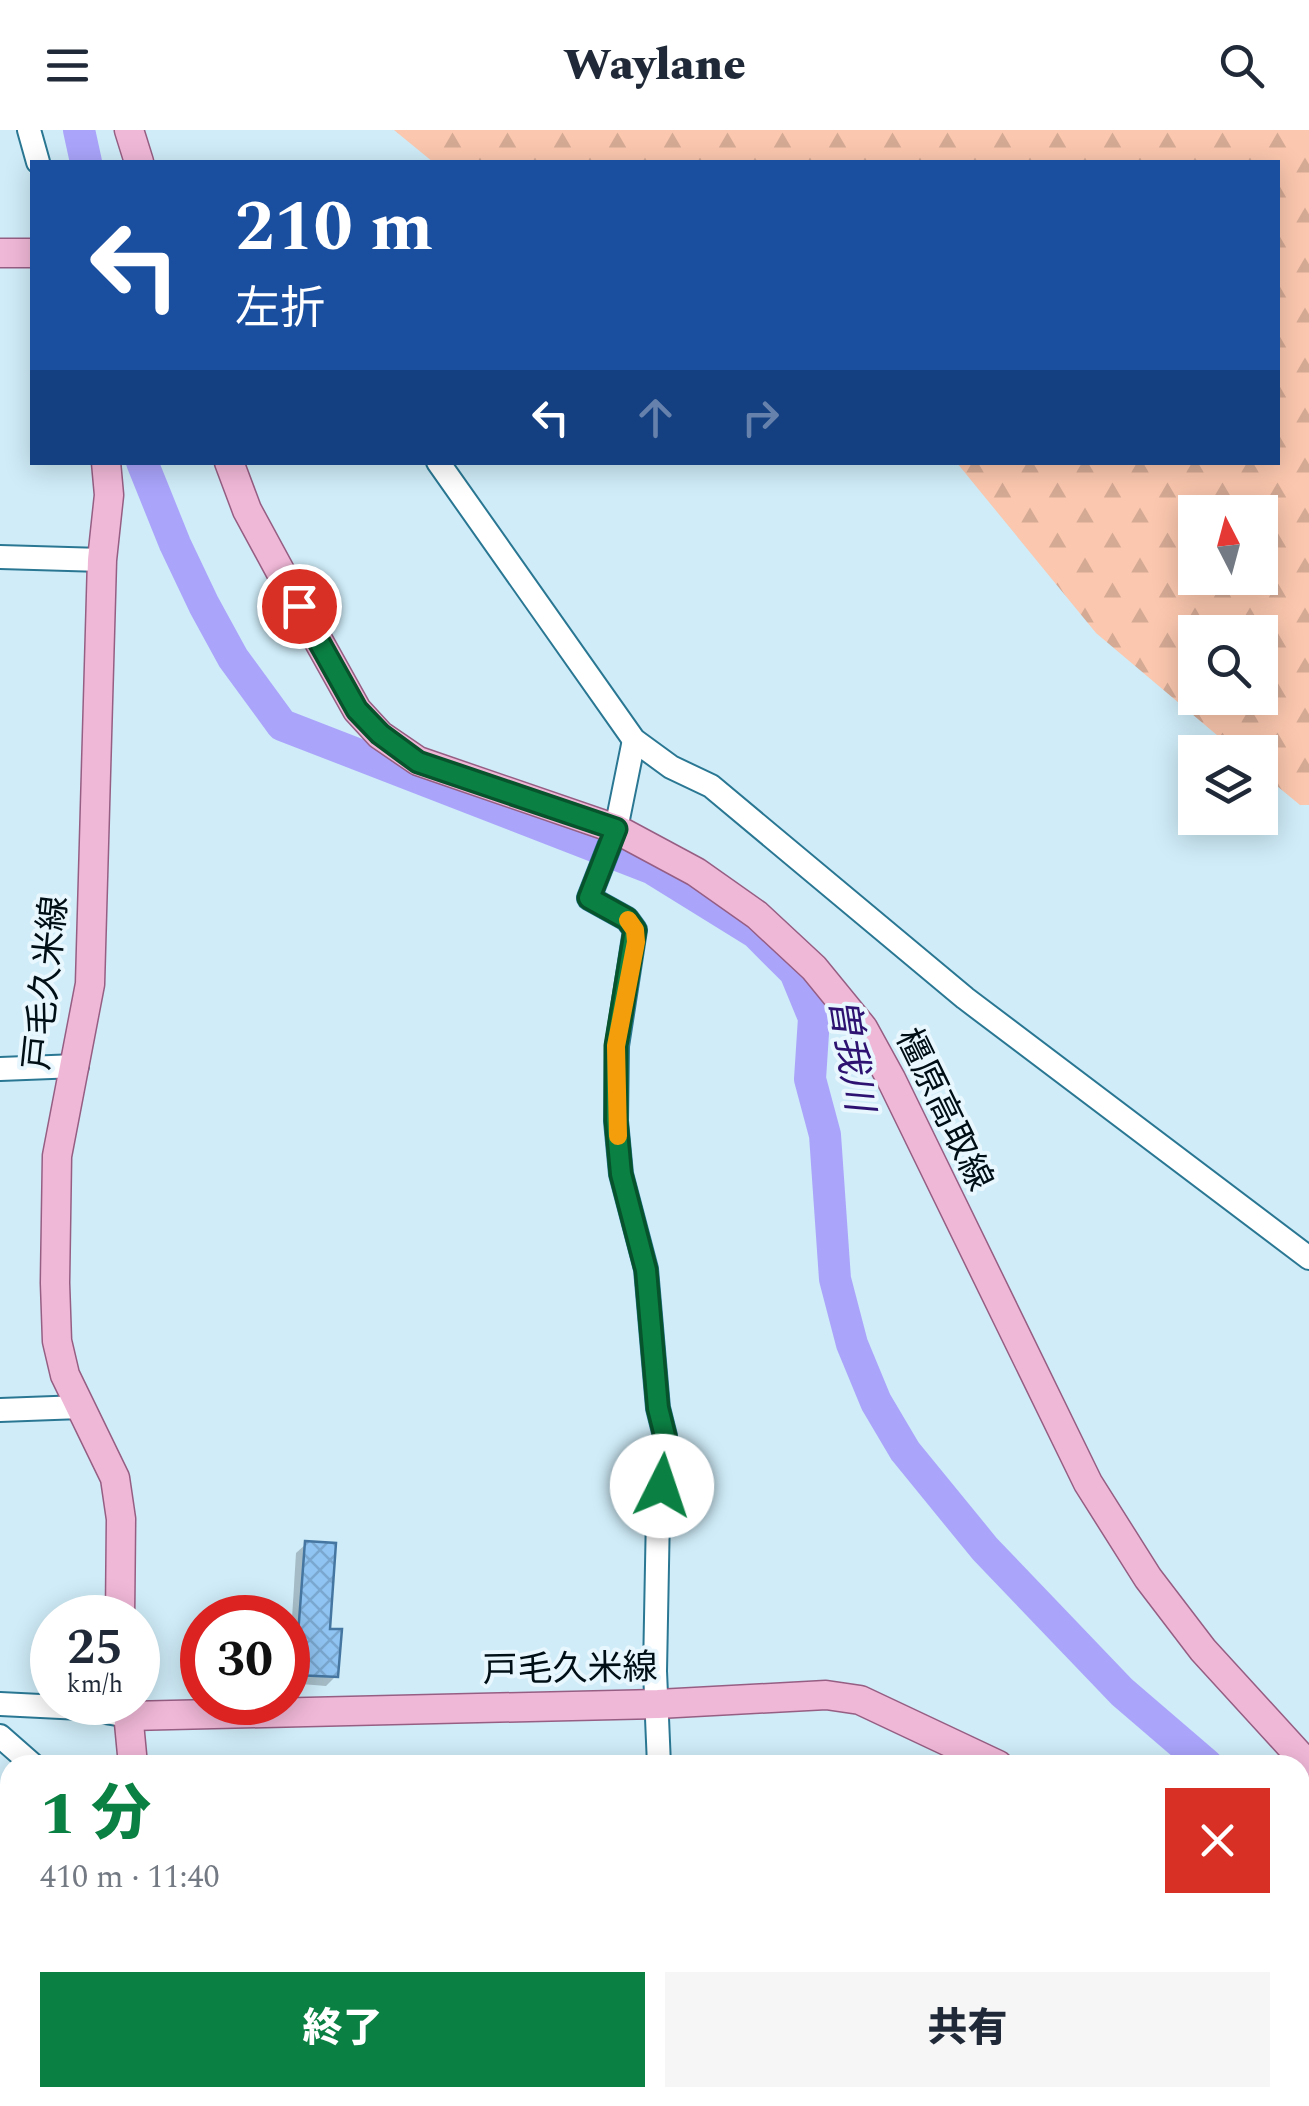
<!DOCTYPE html>
<html lang="ja">
<head>
<meta charset="utf-8">
<style>
	:root { --surface:#fff; --page:#f6f6f7; --text:#1f2937; --muted:#747a83; --accent:#0b8043 }
	body { margin:0; font-family:Spectral,"Noto Sans JP",serif; background:var(--page); color:var(--text); height:100vh; display:flex; flex-direction:column; font-size:38px; white-space:nowrap }
	* { box-sizing:border-box; margin:0 }
	p { font-size:32px; color:var(--muted) }
	.icon { flex:none; width:55px; height:55px; fill:none; stroke:currentColor; stroke-width:2; stroke-linecap:round; stroke-linejoin:round }
	.map { position:relative; flex:1; overflow:hidden }
	.sheet { position:absolute; left:0px; top:1625px; width:1310px; height:352px; display:flex; flex-direction:column; background:var(--surface); border-radius:30px 30px 0 0; box-shadow:0 5px 25px #0003 }
	.sheet>* { flex:none }
	.top-card { position:absolute; left:30px; top:30px; width:1250px; height:305px; border-radius:0px; box-shadow:0 5px 25px #0003; background:#1a4fa0; color:#fff; overflow:hidden }
	.needle { width:65px; rotate:354deg }
	.tools { position:absolute; left:1178px; top:365px; display:grid; gap:20px }
	.tools a { display:grid; place-items:center; width:100px; height:100px; border-radius:0px; background:var(--surface); box-shadow:0 5px 25px #0003; font-size:50px }
	.speed { position:absolute; left:30px; top:1465px; display:flex; gap:20px; font-size:50px; font-weight:700; text-align:center }
	.speed>* { display:grid; place-content:center; width:130px; height:130px; border-radius:50%; background:var(--surface); box-shadow:0 5px 25px #0003; line-height:1 }
	.speed small { font-size:25px; font-weight:400 }
	.speed .limit { border:15px solid #d22; background:#fff; color:#111 }
	.pin { position:absolute; display:grid; place-items:center; width:85px; height:85px; color:#fff; margin:-42px; border:5px solid #fff; border-radius:50%; box-shadow:0 2px 10px #0007 }
	.me { position:absolute; width:110px; margin:-55px; rotate:4deg; stroke-linejoin:round; filter:drop-shadow(0 0 8px #0008) }
	.turn { display:flex; align-items:center; gap:35px; height:210px; padding:0 40px; font-size:45px }
	.turn .icon { width:130px; height:130px; stroke-width:2.5 }
	.turn b { display:block; font-size:70px; line-height:85px }
	.lanes { display:flex; align-items:center; height:95px; padding:0 40px; background:#0003; justify-content:center; gap:50px; direction:ltr }
	.lanes .off { opacity:.35 }
	.round { display:grid; place-items:center; flex:none; width:105px; height:105px; border-radius:0px; background:var(--page) }
	.headline { display:flex; align-items:center; justify-content:space-between; height:170px; padding:0 40px }
	h1 { font-size:60px; font-weight:800; line-height:75px; color:var(--accent) }
	.action { display:flex; gap:20px; margin-top:auto; padding:20px 40px }
	.action a { flex:1; height:115px; border-radius:0px; background:var(--accent); color:#fff; font-size:40px; font-weight:800; line-height:115px; text-align:center }
	.action a+a { background:var(--page); color:var(--text) }
	header { display:flex; justify-content:space-between; align-items:center; height:130px; padding:0 40px; background:var(--surface); font-size:45px; font-weight:800 }
	.map>svg:first-child { display:block }
</style>
</head>
<body>
<header><svg class="icon" aria-label="menu" viewBox="0 0 24 24"><path d="M4 6h16M4 12h16M4 18h16"/></svg>Waylane<svg class="icon" aria-label="search" viewBox="0 0 24 24"><circle cx="10" cy="10" r="6"/><path d="M15 15l6 6"/></svg></header>
<div class="map">
<svg width="1309" height="1976" viewBox="0 0 1309 1976">
	<defs>
		<pattern id="forest-firs" width="22" height="20" patternUnits="userSpaceOnUse" patternTransform="scale(2.5)"><rect width="22" height="20" fill="#fbc7ae"/><path d="M5 1l3.5 6h-7zM16 11l3.5 6h-7z" fill="#d5aa95"/></pattern>
		<pattern id="building-cross-hatch" width="8" height="8" patternUnits="userSpaceOnUse" patternTransform="scale(2.5)"><rect width="8" height="8" fill="#90c4f2"/><path d="M0 0l8 8M0 8l8-8" fill="none" stroke="#7aa7cf"/></pattern>
	</defs>
	<rect width="100%" height="100%" fill="#cfecf8"/>
	<path fill="url(#forest-firs)" fill-rule="evenodd" d="M394 0H1309V675H1300L1260 642V622H1237L1096 503 957 333 1278 332V32H433ZM1195 382H1260V448H1195ZM1195 502H1260V568H1195Z"/>
	<path fill="#0003" d="M306 1414 336 1546 326 1556 288 1553 296 1423Z"/>
	<g fill="none" stroke-linecap="round" stroke-linejoin="round">
		<g stroke="#aaa4fb" stroke-width="32">
			<path d="M79 0 86 32"/>
			<path d="M142 332 175 414 204 475 233 528 282 595 651 738 756 803 795 842 814 888 810 949 825 1005 835 1149 852 1214 876 1272 905 1321 985 1419 1122 1562 1207 1635"/>
		</g>
	</g>
	<g fill="url(#building-cross-hatch)" stroke="#4576a1" stroke-width="2.5">
		<path d="M305 1411 336 1413 330 1499H342L338 1547 295 1545Z"/>
		<rect x="140" y="1968" width="29" height="8"/>
	</g>
	<g fill="none" stroke-linecap="round" stroke-linejoin="round">
		<g stroke="#2a7793" stroke-width="26">
			<g id="minor">
				<path d="M29 0 38 32"/>
				<path d="M438 332 634 610 671 637 711 656 965 868 1309 1128"/>
				<path d="M0 427 102 430"/>
				<path d="M634 610 616 699 589 768 627 789 635 800 617 916 616 991 621 1044 646 1139 658 1278 665 1306 666 1329 658 1383 655 1541 659 1635"/>
				<path d="M0 939 77 936"/>
				<path d="M0 1280 81 1277"/>
				<path d="M0 1574 81 1578 129 1586"/>
				<path d="M0 1606 33 1635"/>
				<path d="M0 1751 10 1759"/>
				<path d="M640 1976 642 1968"/>
			</g>
		</g>
		<g stroke="#965e83" stroke-width="31">
			<g id="major">
				<path d="M129 0 139 32"/>
				<path d="M0 123H32"/>
				<path d="M106 332 109 365 102 430 90 854 57 1026 55 1153 57 1211 65 1245 115 1348 121 1389 120 1488"/>
				<path d="M229 332 247 380 299 476 357 580 380 605 418 631 616 699 696 742 757 785 814 838 863 898 891 949 1088 1353 1148 1448 1203 1520 1309 1636"/>
				<path d="M127 1572 133 1635"/>
				<path d="M129 1586 658 1574 826 1565 860 1570 998 1635"/>
				<path d="M1300 1718 1309 1709"/>
				<path d="M1300 1915 1309 1924"/>
				<path d="M191 1976 192 1968"/>
			</g>
		</g>
		<use href="#minor" stroke="#fff" stroke-width="22"/>
		<use href="#major" stroke="#f0b8d7" stroke-width="28"/>
		<g stroke="#526670" stroke-width="9">
			<g id="rail">
				<path d="M0 1668 10 1677"/>
				<path d="M339 1968 348 1976"/>
			</g>
		</g>
		<use href="#rail" stroke="#e8f6fd" stroke-width="5" stroke-dasharray="15" stroke-linecap="butt"/>
	</g>
	<g fill="none" stroke-linecap="round" stroke-linejoin="round">
		<g stroke="#07532c" stroke-width="25">
			<path id="route" d="M299 476 357 580 380 604 418 632 616 699 589 768 627 789 635 800 616 916V990L621 1044 646 1140 658 1278 665 1306 662 1356"/>
		</g>
		<use href="#route" stroke="#0b8043" stroke-width="18"/>
		<path stroke="#f59e0b" stroke-width="18" d="M618 1006 616 916 636 812 635 800 628 790"/>
	</g>
	<g text-anchor="middle" stroke-width="8" stroke-linejoin="round" paint-order="stroke">
		<g font-size="35" fill="#000e16" stroke="#e8f6fd">
			<text transform="translate(45 853) rotate(-84)" y="12">戸毛久米線</text>
			<text transform="translate(945 979) rotate(64)" y="12">橿原高取線</text>
			<text transform="translate(570 1538) rotate(-1)" y="12">戸毛久米線</text>
		</g>
		<g font-size="38" font-style="italic" fill="#2d1271" stroke="#e8f6fd">
			<text transform="translate(852 924) rotate(81)" y="13">曽我川</text>
		</g>
	</g>
</svg>
<div class="tools">
<a><svg class="needle" viewBox="-14 -14 28 28"><path d="M0-13l5 13h-10z" fill="#e53935"/><path d="M0 13l5-13h-10z" fill="#747a83"/></svg></a>
<a><svg class="icon" aria-label="search" viewBox="0 0 24 24"><circle cx="10" cy="10" r="6"/><path d="M15 15l6 6"/></svg></a>
<a><svg class="icon" aria-label="layers" viewBox="0 0 24 24"><path d="M12 4l9 5-9 5-9-5zM3 14l9 5 9-5"/></svg></a>
</div>
<div class="speed"><div>25<small>km/h</small></div><div class="limit">30</div></div>
<div class="pin" style="left:299px;top:476px;background:#d93025"><svg class="icon" aria-label="arrive" viewBox="0 0 24 24"><path d="M6 21V4h12l-3 4 3 4H6"/></svg></div>
<svg class="me" style="left:662px;top:1356px" viewBox="-20 -20 40 40"><circle r="19" fill="#fff"/><path d="M0-13L10 11 0 6-10 11z" fill="#0b8043"/></svg>
<div class="top-card">
<div class="turn"><svg class="icon" aria-label="left" viewBox="0 0 24 24"><path d="M17 20v-9H6M10 6l-5 5 5 5"/></svg><div><b>210 m</b>左折</div></div>
<div class="lanes"><svg class="icon" aria-label="left" viewBox="0 0 24 24"><path d="M17 20v-9H6M10 6l-5 5 5 5"/></svg><svg class="icon off" aria-label="ahead" viewBox="0 0 24 24"><path d="M12 20V5M6 11l6-6 6 6"/></svg><svg class="icon off" aria-label="right" viewBox="0 0 24 24"><path d="M7 20v-9h11M14 6l5 5-5 5"/></svg></div>
</div>
<section class="sheet">
<div class="headline"><div><h1>1 分</h1><p>410 m · 11:40</p></div><a class="round" style="background:#d93025;color:#fff"><svg class="icon" aria-label="close" viewBox="0 0 24 24"><path d="M6 6l12 12M18 6L6 18"/></svg></a></div>
<div class="action"><a>終了</a><a>共有</a></div>
</section>
</div>
</body>
</html>
